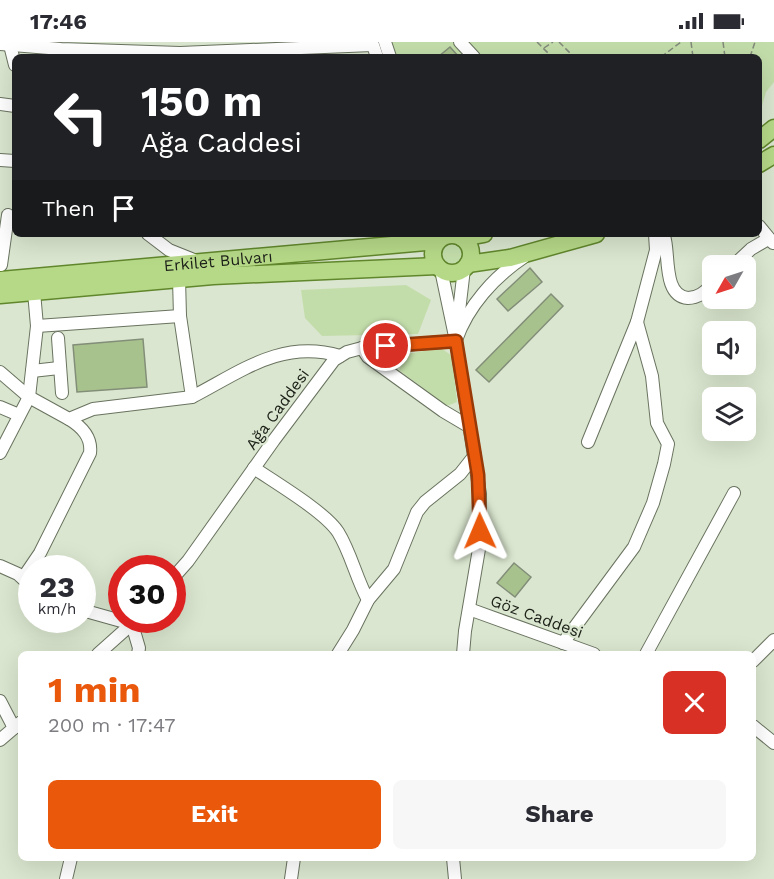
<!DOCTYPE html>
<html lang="en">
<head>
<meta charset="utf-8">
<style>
	:root { --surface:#fff; --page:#f7f7f7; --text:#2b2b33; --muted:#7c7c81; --accent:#ea580c }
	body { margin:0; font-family:"Work Sans",sans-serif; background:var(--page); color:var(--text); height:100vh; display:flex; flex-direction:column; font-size:22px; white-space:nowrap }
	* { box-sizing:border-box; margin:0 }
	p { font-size:20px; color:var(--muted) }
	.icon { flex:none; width:33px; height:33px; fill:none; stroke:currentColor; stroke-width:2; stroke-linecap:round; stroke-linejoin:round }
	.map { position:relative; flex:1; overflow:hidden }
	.sheet { position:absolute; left:18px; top:609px; width:738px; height:210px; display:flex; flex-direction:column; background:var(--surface); border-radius:9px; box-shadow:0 6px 24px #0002 }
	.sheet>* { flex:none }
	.guide { position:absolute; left:12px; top:12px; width:750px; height:183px; border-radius:9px; box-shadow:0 6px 24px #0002; background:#202124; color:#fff; overflow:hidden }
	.needle { width:39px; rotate:231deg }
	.tools { position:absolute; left:702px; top:213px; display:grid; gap:12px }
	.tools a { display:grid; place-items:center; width:54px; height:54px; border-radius:9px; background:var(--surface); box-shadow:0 6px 24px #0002; font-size:30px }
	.speed { position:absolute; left:18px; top:513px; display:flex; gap:12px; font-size:30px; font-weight:700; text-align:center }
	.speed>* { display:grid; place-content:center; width:78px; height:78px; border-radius:50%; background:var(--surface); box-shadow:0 6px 24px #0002; line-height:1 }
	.speed small { font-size:15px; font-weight:400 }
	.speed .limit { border:9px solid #d22; background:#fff; color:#111 }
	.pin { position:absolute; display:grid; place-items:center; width:51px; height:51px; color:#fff; margin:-26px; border:3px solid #fff; border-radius:50%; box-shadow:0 2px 6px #0007 }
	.me { position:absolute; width:66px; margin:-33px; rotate:359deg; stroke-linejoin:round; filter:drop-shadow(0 0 4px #0008) }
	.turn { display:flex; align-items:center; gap:21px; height:126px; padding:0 30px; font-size:27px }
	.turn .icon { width:78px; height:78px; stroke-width:2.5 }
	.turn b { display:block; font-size:42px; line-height:51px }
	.then { display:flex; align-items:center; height:57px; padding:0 30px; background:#0003; gap:12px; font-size:22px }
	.round { display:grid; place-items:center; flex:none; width:63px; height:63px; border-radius:9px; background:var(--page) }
	.overview { display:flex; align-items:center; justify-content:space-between; height:102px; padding:0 30px }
	h1 { font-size:36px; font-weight:700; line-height:45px; color:var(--accent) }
	.primary-button { display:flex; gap:12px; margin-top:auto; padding:12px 30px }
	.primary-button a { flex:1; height:69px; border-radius:9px; background:var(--accent); color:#fff; font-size:24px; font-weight:700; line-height:69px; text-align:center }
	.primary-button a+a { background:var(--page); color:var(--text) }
	.status { display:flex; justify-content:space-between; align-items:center; height:42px; padding:0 30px; background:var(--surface); direction:ltr }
	.status svg { height:16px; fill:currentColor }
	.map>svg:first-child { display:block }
</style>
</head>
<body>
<div class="status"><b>17:46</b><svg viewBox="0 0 49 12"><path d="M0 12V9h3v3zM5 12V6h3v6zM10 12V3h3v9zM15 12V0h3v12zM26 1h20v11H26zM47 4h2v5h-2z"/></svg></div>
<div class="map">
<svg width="774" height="837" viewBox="0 0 774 837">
	<rect width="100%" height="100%" fill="#dae6cf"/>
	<g fill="#c3ddaa">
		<path d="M392 0H774V40L766 50 759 74V15H396Z"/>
		<circle cx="452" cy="212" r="10"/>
		<path d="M406 243 431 258 418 292 322 294 305 276 301 248Z"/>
		<path d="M441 306 452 314 457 360 447 364 399 328 407 312Z"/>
	</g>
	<g fill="#a8c28e" stroke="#838e79" stroke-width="1.5">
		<path d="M450 5 459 15H438Z"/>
		<path d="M530 226 542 240 508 269 497 257Z"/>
		<path d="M551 252 563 264 489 340 476 328Z"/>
		<path d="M143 297 147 345 77 350 73 303Z"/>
		<path d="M514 521 531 535 515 555 497 541Z"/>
	</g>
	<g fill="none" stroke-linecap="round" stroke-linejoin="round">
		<g stroke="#69735f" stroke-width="14">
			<g id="minor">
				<path d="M372 0 377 15"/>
				<path d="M385 0 390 15"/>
				<path d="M460 0 474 15"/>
				<path d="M0 2 61 7 180 11 372 3"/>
				<path d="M10 3 15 23"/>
				<path d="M0 62 15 64"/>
				<path d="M0 118 15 119"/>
				<path d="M759 184 773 201"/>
				<path d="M148 192 169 208 194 218"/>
				<path d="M657 192 664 194C670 210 662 254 688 256 698 256 705 250 712 243"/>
				<path d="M1 223 8 173"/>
				<path d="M733 224 751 207 768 197"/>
				<path d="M441 228 456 299 480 452 479 507 465 589 463 612"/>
				<path d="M637 280 656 208 655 192"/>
				<path d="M37 284 180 274"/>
				<path d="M457 286 464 227"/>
				<path d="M58 296 62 351"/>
				<path d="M456 298C468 264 494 235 524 215"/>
				<path d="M362 306 368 315 443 369 470 385"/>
				<path d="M32 329 59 326"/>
				<path d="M0 330 29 355 69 377 93 367 192 355 180 274 179 237"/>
				<path d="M192 355C242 329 282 297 340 314"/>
				<path d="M0 365 19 373"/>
				<path d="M0 411 29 355 37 284 34 250"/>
				<path d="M254 426C276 441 325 470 338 490 351 511 356 536 368 558"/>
				<path d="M0 524 18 532 32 545"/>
				<path d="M23 536 40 511 90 411C92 395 82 385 69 377"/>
				<path d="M172 537 188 519 274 398 334 318 347 310 362 306 456 299"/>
				<path d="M469 567 594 612"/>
				<path d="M82 568 132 582 139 606 138 612"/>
				<path d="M563 601 634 505 653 461 664 422 668 402 657 381 652 334 637 280 588 400"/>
				<path d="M98 612 135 579"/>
				<path d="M338 612 353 588 368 558 394 527 417 470 425 460 460 432 475 413"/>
				<path d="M646 612 734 451"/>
				<path d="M753 619 774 598"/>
				<path d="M0 659 14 686"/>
				<path d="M753 684 774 701"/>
				<path d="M0 698 21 680"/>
				<path d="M453 816 455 837"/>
				<path d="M66 837 71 816"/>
				<path d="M291 837 294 816"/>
			</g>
		</g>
		<g stroke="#61872d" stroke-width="19">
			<g id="major">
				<path d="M759 98 774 86"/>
				<path d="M759 122 774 113"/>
				<circle cx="452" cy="212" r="19"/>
				<path d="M462 196 484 192"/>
				<path d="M468 222 510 216 596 192"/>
				<path id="s1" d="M0 238 437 199"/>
				<path d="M0 253 213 234 437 224"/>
			</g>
		</g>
		<g stroke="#828a7a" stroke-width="1.5" stroke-dasharray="6 3" stroke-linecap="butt">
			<path d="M537 0 552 15"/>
			<path d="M559 0 574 15"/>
			<path d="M691 0 693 15"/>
			<path d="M723 0 725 15"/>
			<path d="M544 6 553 0"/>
			<path d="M661 15 681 0"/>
			<path d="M750 15 755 0"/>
		</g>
		<use href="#minor" stroke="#fff" stroke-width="12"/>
		<use href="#major" stroke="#b6d988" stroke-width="16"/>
	</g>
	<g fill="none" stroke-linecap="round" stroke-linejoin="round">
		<g stroke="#983908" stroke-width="15">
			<path id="route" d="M386 304 456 299 478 433 480 489"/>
		</g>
		<use href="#route" stroke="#ea580c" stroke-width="10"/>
	</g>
	<g text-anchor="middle" stroke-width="4.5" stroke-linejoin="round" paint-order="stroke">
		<g font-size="16" fill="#1c2018" stroke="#dae6cf">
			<text dy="6" stroke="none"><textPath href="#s1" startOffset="219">Erkilet Bulvarı</textPath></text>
			<text transform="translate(277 367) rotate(-54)" y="6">Ağa Caddesi</text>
			<text transform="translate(537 574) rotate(20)" y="6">Göz Caddesi</text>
		</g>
	</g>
</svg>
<div class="tools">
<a><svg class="needle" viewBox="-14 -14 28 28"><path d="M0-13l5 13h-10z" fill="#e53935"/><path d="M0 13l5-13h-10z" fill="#7c7c81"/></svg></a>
<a><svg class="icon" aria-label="sound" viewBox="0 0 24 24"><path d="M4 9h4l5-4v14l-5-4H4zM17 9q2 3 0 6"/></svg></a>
<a><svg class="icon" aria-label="layers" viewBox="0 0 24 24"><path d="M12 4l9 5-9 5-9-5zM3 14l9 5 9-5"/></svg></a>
</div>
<div class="speed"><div>23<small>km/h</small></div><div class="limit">30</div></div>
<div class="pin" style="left:386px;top:304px;background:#d93025"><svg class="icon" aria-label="arrive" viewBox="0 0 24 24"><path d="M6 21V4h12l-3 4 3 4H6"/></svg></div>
<svg class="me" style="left:480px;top:489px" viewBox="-20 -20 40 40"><path d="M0-17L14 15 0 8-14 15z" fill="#ea580c" stroke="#fff" stroke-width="4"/></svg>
<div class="guide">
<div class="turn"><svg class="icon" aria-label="left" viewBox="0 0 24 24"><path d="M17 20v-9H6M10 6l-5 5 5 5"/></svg><div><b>150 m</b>Ağa Caddesi</div></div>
<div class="then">Then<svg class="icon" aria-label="arrive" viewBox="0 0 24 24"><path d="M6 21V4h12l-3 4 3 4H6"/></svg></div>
</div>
<section class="sheet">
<div class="overview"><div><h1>1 min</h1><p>200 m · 17:47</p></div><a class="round" style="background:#d93025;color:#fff"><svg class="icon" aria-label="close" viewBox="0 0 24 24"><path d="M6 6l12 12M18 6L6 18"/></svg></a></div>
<div class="primary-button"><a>Exit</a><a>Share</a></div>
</section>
</div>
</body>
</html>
